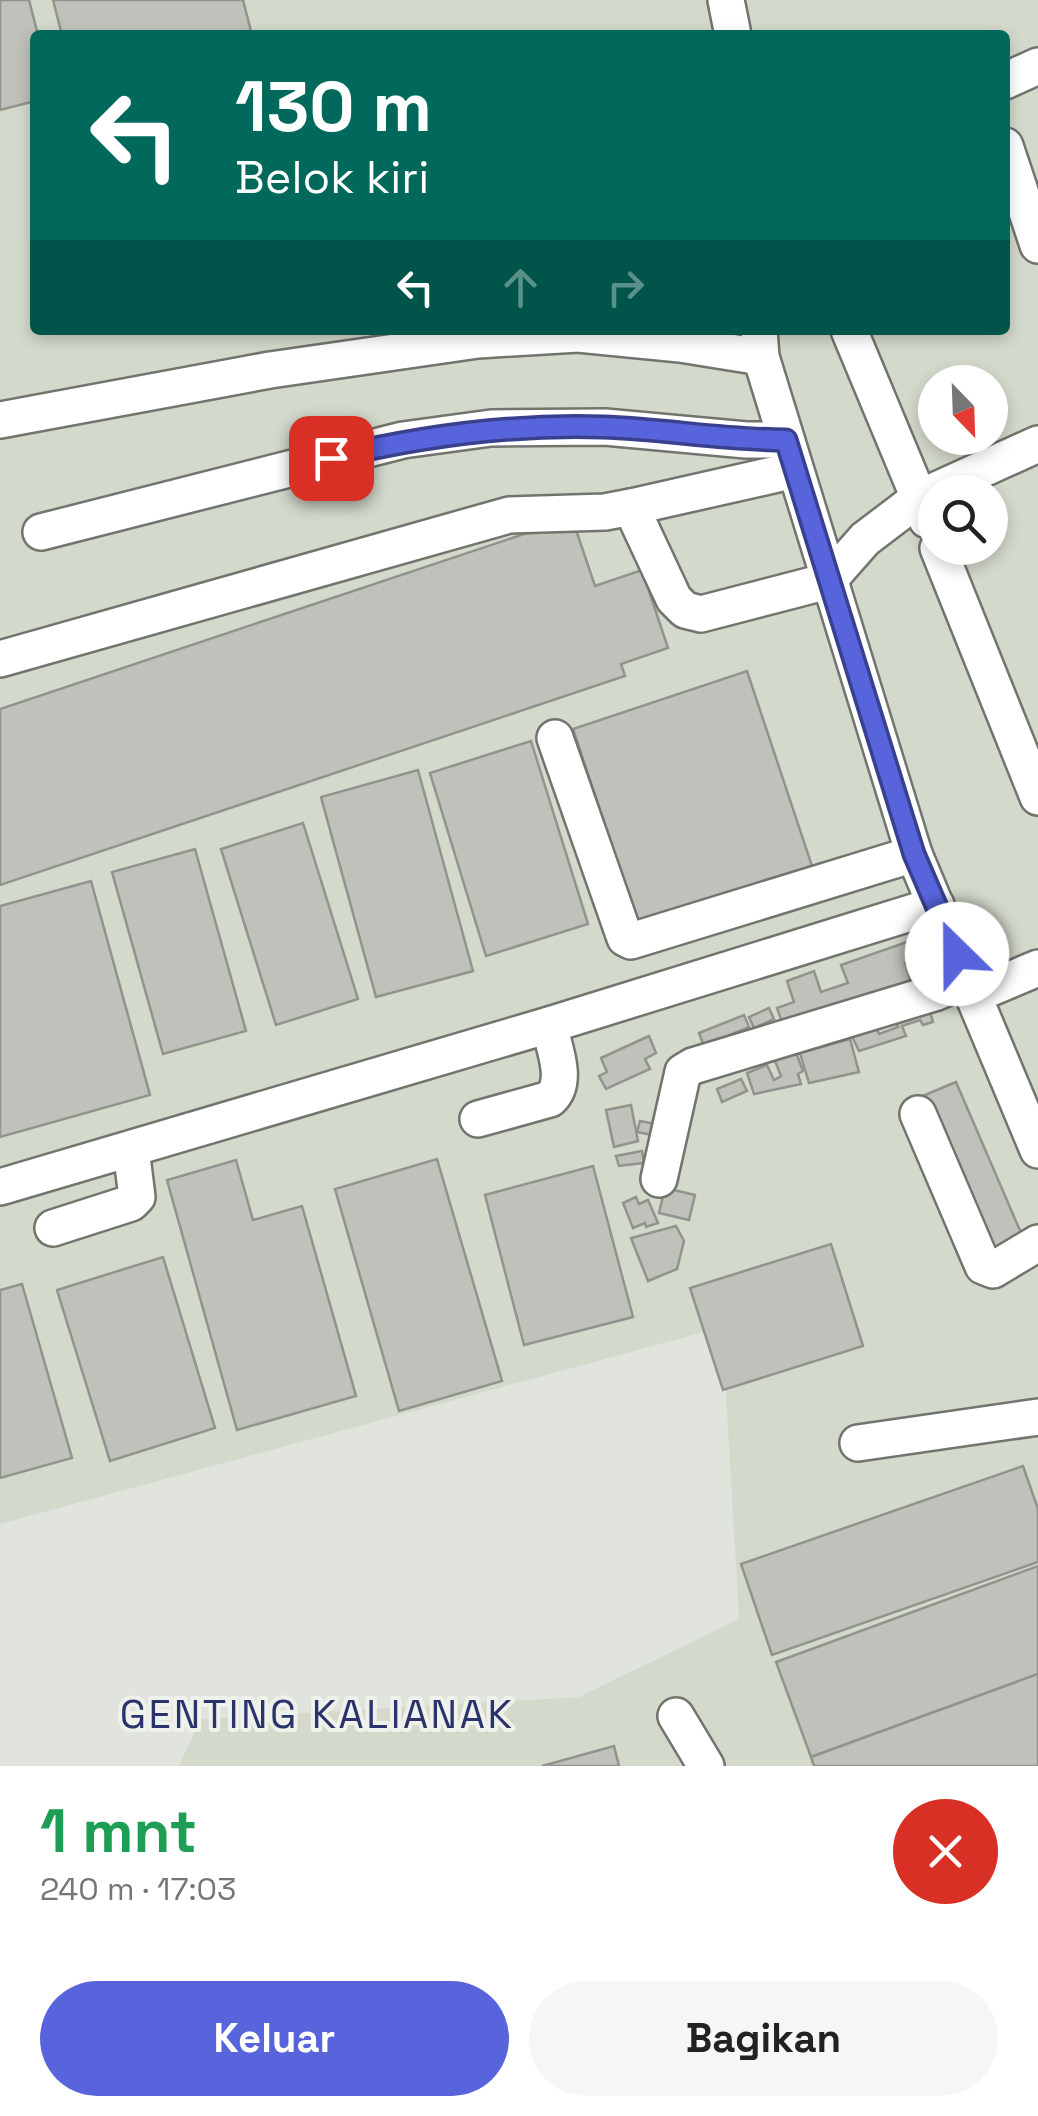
<!DOCTYPE html>
<html lang="id">
<head>
<meta charset="utf-8">
<style>
	:root { --surface:#fff; --page:#f6f6f6; --text:#222; --muted:#767676; --accent:#5864db }
	body { margin:0; font-family:"Space Grotesk",sans-serif; background:var(--page); color:var(--text); height:100vh; display:flex; flex-direction:column; font-size:38px; white-space:nowrap }
	* { box-sizing:border-box; margin:0 }
	p { font-size:32px; color:var(--muted) }
	.icon { flex:none; width:55px; height:55px; fill:none; stroke:currentColor; stroke-width:2; stroke-linecap:round; stroke-linejoin:round }
	.map { position:relative; height:1766px; overflow:hidden }
	.sheet { display:flex; flex-direction:column; background:var(--surface); flex:1 }
	.sheet>* { flex:none }
	.guide { position:absolute; left:30px; top:30px; width:980px; height:305px; border-radius:10px; box-shadow:0 5px 15px #0003; background:#00695c; color:#fff; overflow:hidden }
	.needle { width:65px; rotate:157deg }
	.tools { position:absolute; left:918px; top:365px; display:grid; gap:20px }
	.tools a { display:grid; place-items:center; width:90px; height:90px; border-radius:50%; background:var(--surface); box-shadow:0 5px 15px #0003; font-size:50px }
	.pin { position:absolute; display:grid; place-items:center; width:85px; height:85px; color:#fff; margin:-42px; border-radius:20px; box-shadow:0 5px 15px #0006 }
	.me { position:absolute; width:110px; margin:-55px; rotate:337deg; stroke-linejoin:round; filter:drop-shadow(0 0 8px #0008) }
	.turn { display:flex; align-items:center; gap:35px; height:210px; padding:0 40px; font-size:45px }
	.turn .icon { width:130px; height:130px; stroke-width:2.5 }
	.turn b { display:block; font-size:70px; line-height:85px }
	.lanes { display:flex; align-items:center; height:95px; padding:0 40px; background:#0003; justify-content:center; gap:50px; direction:ltr }
	.lanes .off { opacity:.35 }
	.round { display:grid; place-items:center; flex:none; width:105px; height:105px; border-radius:52px; background:var(--page) }
	.head { display:flex; align-items:center; justify-content:space-between; height:170px; padding:0 40px }
	h1 { font-size:60px; font-weight:800; line-height:75px; color:#1e9e55 }
	.button { display:flex; gap:20px; margin-top:auto; padding:20px 40px }
	.button a { flex:1; height:115px; border-radius:60px; background:var(--accent); color:#fff; font-size:40px; font-weight:800; line-height:115px; text-align:center }
	.button a+a { background:var(--page); color:var(--text) }
	.map>svg:first-child { display:block }
</style>
</head>
<body>
<div class="map">
<svg width="1038" height="1766" viewBox="0 0 1038 1766">
	<rect width="100%" height="100%" fill="#e1e4dd"/>
	<path fill="#d3d9cb" fill-rule="evenodd" d="M0 0H1038V1766H179L201 1719 579 1697 739 1619 722 1327 0 1524ZM35 35H1005V330H35ZM935 382H990V438H935ZM935 492H990V548H935Z"/>
	<g fill="#bfc1ba" stroke="#91938d" stroke-width="2.5">
		<path d="M0 0H29L38 35H35V101L0 110Z"/>
		<path d="M53 0H243L252 35H62Z"/>
		<path d="M572 518 595 586 642 570 668 648 621 664 625 676 0 885V709Z"/>
		<path d="M747 671 813 869 639 927 573 729Z"/>
		<path d="M531 741 588 924 486 956 430 773Z"/>
		<path d="M418 770 473 971 376 997 321 797Z"/>
		<path d="M303 823 358 999 276 1025 221 849Z"/>
		<path d="M195 849 246 1031 163 1054 112 872Z"/>
		<path d="M91 881 150 1095 0 1137V906Z"/>
		<path d="M921 937 927 955 905 963 911 982 782 1022 777 1008 794 1002 787 981 814 971 821 992 848 983 841 965Z"/>
		<path d="M769 1008 774 1019 754 1028 749 1017Z"/>
		<path d="M891 1011 930 1012 933 1022 923 1025 920 1020 902 1026 906 1036 859 1051 846 1024 871 1016 879 1034 898 1027Z"/>
		<path d="M744 1015 749 1027 704 1046 699 1033Z"/>
		<path d="M649 1036 656 1053 645 1059 650 1069 606 1089 599 1076 607 1072 601 1058Z"/>
		<path d="M850 1039 859 1072 809 1083 800 1053Z"/>
		<path d="M795 1050 803 1071 798 1074 801 1084 754 1094 747 1073 767 1065 774 1080 781 1076 772 1053Z"/>
		<path d="M741 1079 747 1091 722 1102 717 1089Z"/>
		<path d="M956 1082 1028 1249 990 1265 918 1098Z"/>
		<path d="M631 1105 638 1141 614 1147 606 1110Z"/>
		<path d="M640 1121 665 1126 662 1137 637 1132Z"/>
		<path d="M642 1151 644 1163 619 1166 616 1156Z"/>
		<path d="M437 1159 502 1381 399 1411 335 1189Z"/>
		<path d="M236 1160 253 1220 302 1206 356 1396 237 1430 167 1180Z"/>
		<path d="M593 1166 633 1317 524 1345 485 1195Z"/>
		<path d="M665 1188 695 1195 689 1220 659 1213Z"/>
		<path d="M636 1197 639 1204 648 1200 658 1223 646 1227 645 1223 633 1228 623 1203Z"/>
		<path d="M676 1226 684 1241 677 1269 648 1281 631 1238Z"/>
		<path d="M831 1244 863 1346 723 1390 690 1288Z"/>
		<path d="M163 1257 215 1428 110 1461 57 1290Z"/>
		<path d="M22 1284 72 1458 0 1478V1290Z"/>
		<path d="M1023 1466 1038 1509V1562L772 1655 741 1564Z"/>
		<path d="M1038 1566V1674L811 1757 776 1662Z"/>
		<path d="M1038 1674V1766H814L811 1757Z"/>
		<path d="M614 1746 619 1766H542Z"/>
	</g>
	<g fill="none" stroke-linecap="round" stroke-linejoin="round">
		<g stroke="#72746e" stroke-width="40">
			<g id="minor">
				<path d="M726 0 733 35"/>
				<path d="M1005 81 1038 66"/>
				<path d="M1005 146 1038 245"/>
				<path d="M759 330 761 357 914 854 1038 1150"/>
				<path d="M0 420 270 370 478 340 578 334 680 344 761 357"/>
				<path d="M631 507 795 470"/>
				<path d="M927 520 919 498 1038 444"/>
				<path d="M41 532 403 440 491 428 605 427 746 440H786"/>
				<path d="M938 548 1038 797"/>
				<path d="M0 659 509 515 605 512 631 507 674 599 685 610 701 614 828 581 865 539 919 498 849 330"/>
				<path d="M555 738 625 938 631 941 914 854"/>
				<path d="M974 995 1038 968"/>
				<path d="M918 1114 983 1266 993 1270 1038 1243"/>
				<path d="M478 1119 550 1099C569 1082 554 1048 549 1025"/>
				<path d="M659 1179 683 1072 693 1066 937 992 967 979"/>
				<path d="M0 1187 549 1025 936 905"/>
				<path d="M53 1228 131 1203 137 1197 131 1149"/>
				<path d="M858 1443 1038 1417"/>
				<path d="M676 1716 706 1766"/>
			</g>
		</g>
		<use href="#minor" stroke="#fff" stroke-width="35"/>
	</g>
	<g fill="none" stroke-linecap="round" stroke-linejoin="round">
		<g stroke="#39418e" stroke-width="25">
			<path id="route" d="M331 458C421 436 509 424 603 427 664 429 724 440 786 440L914 854 957 954"/>
		</g>
		<use href="#route" stroke="#5864db" stroke-width="18"/>
	</g>
	<g text-anchor="middle" stroke-width="8" stroke-linejoin="round" paint-order="stroke">
		<g font-size="40" letter-spacing="2.5" fill="#2b336d" stroke="#eff2ea">
			<text x="317" y="1728">GENTING KALIANAK</text>
		</g>
	</g>
</svg>
<div class="tools">
<a><svg class="needle" viewBox="-14 -14 28 28"><path d="M0-13l5 13h-10z" fill="#e53935"/><path d="M0 13l5-13h-10z" fill="#767676"/></svg></a>
<a><svg class="icon" aria-label="search" viewBox="0 0 24 24"><circle cx="10" cy="10" r="6"/><path d="M15 15l6 6"/></svg></a>
</div>
<div class="pin" style="left:331px;top:458px;background:#d93025"><svg class="icon" aria-label="arrive" viewBox="0 0 24 24"><path d="M6 21V4h12l-3 4 3 4H6"/></svg></div>
<svg class="me" style="left:957px;top:954px" viewBox="-20 -20 40 40"><circle r="19" fill="#fff"/><path d="M0-13L10 11 0 6-10 11z" fill="#5864db"/></svg>
<div class="guide">
<div class="turn"><svg class="icon" aria-label="left" viewBox="0 0 24 24"><path d="M17 20v-9H6M10 6l-5 5 5 5"/></svg><div><b>130 m</b>Belok kiri</div></div>
<div class="lanes"><svg class="icon" aria-label="left" viewBox="0 0 24 24"><path d="M17 20v-9H6M10 6l-5 5 5 5"/></svg><svg class="icon off" aria-label="ahead" viewBox="0 0 24 24"><path d="M12 20V5M6 11l6-6 6 6"/></svg><svg class="icon off" aria-label="right" viewBox="0 0 24 24"><path d="M7 20v-9h11M14 6l5 5-5 5"/></svg></div>
</div>
</div>
<section class="sheet">
<div class="head"><div><h1>1 mnt</h1><p>240 m · 17:03</p></div><a class="round" style="background:#d93025;color:#fff"><svg class="icon" aria-label="close" viewBox="0 0 24 24"><path d="M6 6l12 12M18 6L6 18"/></svg></a></div>
<div class="button"><a>Keluar</a><a>Bagikan</a></div>
</section>
</body>
</html>
